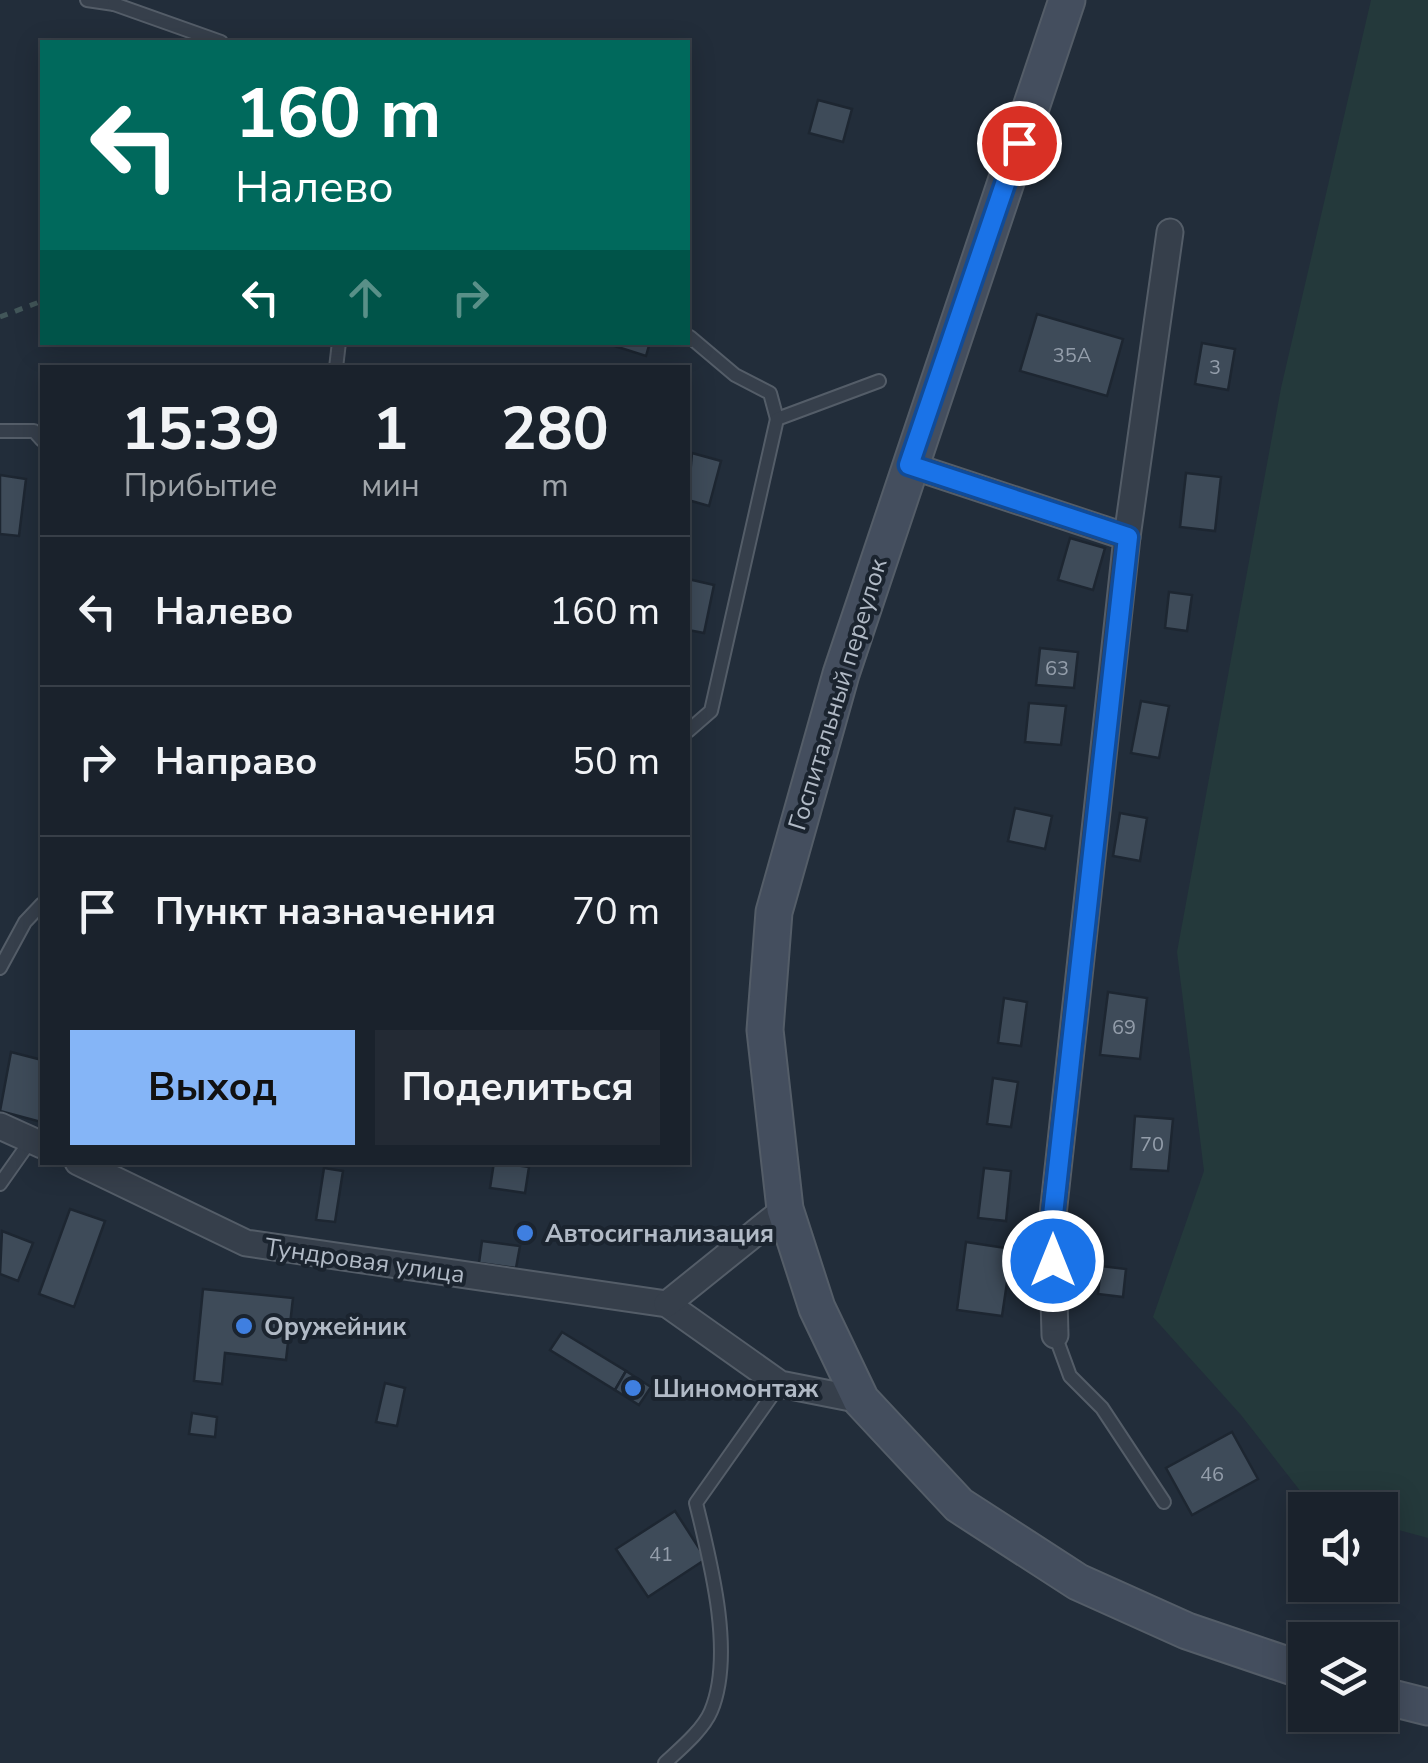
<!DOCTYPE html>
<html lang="ru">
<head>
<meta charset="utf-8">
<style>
	:root { --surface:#1a222c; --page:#232a34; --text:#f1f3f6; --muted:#9fa4a9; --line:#383f48; --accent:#85b5f7 }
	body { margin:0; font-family:"Nunito Sans",sans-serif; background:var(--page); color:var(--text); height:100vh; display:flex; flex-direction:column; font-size:38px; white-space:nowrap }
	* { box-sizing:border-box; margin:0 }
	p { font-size:32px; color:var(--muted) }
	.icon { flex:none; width:55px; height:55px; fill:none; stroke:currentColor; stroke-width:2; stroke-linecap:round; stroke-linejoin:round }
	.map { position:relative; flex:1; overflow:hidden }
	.drawer { position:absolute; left:40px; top:365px; width:650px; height:800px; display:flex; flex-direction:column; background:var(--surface); border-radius:0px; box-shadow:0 5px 25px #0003,0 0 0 2px var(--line) }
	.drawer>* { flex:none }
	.guide { position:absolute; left:40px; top:40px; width:650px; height:305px; border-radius:0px; box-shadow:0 5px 25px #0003,0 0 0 2px var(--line); background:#00695c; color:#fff; overflow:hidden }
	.fabs { position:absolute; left:1288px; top:1492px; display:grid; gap:20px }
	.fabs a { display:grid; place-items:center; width:110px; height:110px; border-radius:0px; background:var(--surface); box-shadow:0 5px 25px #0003,0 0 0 2px var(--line); font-size:50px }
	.pin { position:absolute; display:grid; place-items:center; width:85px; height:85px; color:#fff; margin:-42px; border:5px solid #fff; border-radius:50%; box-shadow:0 2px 10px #0007 }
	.me { position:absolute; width:110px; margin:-55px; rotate:0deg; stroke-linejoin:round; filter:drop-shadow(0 0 8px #0008) }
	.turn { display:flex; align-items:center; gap:35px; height:210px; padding:0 30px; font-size:45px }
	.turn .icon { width:130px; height:130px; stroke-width:2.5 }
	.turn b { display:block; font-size:70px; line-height:85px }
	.lanes { display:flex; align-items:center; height:95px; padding:0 30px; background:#0003; justify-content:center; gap:50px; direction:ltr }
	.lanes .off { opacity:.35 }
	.eta { display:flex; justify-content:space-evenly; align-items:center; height:170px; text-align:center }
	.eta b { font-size:60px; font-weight:700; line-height:70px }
	.cta { display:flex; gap:20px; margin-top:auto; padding:20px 30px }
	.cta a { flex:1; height:115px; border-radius:0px; background:var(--accent); color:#111; font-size:40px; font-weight:700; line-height:115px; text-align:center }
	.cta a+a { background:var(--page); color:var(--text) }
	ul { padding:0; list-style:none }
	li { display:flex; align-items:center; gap:30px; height:150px; padding:0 30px; border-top:2px solid var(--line) }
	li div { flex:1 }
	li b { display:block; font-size:38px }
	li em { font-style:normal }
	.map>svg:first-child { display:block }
</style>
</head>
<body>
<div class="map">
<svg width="1428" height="1763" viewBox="0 0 1428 1763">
	<rect width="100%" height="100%" fill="#222d3a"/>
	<path fill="#24393b" d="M1371 0H1428V1538L1380 1525V1510L1312 1506 1241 1415 1153 1317 1204 1171 1177 952 1281 388Z"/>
	<g fill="#3e4b59" stroke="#1d2631" stroke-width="2.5">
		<path d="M818 100 852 109 843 142 809 133Z"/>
		<path d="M1037 314 1123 339 1107 396 1020 371Z"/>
		<path d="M602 342H650L646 356Z"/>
		<path d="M1202 343 1235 349 1228 390 1195 384Z"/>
		<path d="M692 453 721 461 709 506 688 500Z"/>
		<path d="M1186 473 1221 477 1215 531 1180 527Z"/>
		<path d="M0 475 26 479 19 536 0 534Z"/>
		<path d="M1070 538 1105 548 1093 590 1058 580Z"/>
		<path d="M688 579 714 585 704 633 688 630Z"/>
		<path d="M1169 592 1192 595 1187 631 1165 628Z"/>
		<path d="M1040 648 1078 652 1074 688 1036 685Z"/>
		<path d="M1141 701 1169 706 1159 758 1131 753Z"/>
		<path d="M1029 703 1066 706 1061 745 1025 742Z"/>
		<path d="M1015 808 1052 816 1045 849 1008 841Z"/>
		<path d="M1120 813 1147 818 1140 861 1113 856Z"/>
		<path d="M1108 992 1147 998 1140 1059 1100 1055Z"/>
		<path d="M1004 998 1027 1002 1021 1046 998 1043Z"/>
		<path d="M11 1052 42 1060 41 1122 0 1111Z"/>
		<path d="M993 1078 1018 1082 1011 1127 987 1124Z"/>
		<path d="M1135 1116 1173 1119 1168 1171 1131 1169Z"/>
		<path d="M494 1162 529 1167 525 1193 490 1188Z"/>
		<path d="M324 1168 343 1171 335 1222 316 1220Z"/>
		<path d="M984 1168 1011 1171 1006 1221 978 1218Z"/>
		<path d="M70 1209 105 1221 74 1307 39 1294Z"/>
		<path d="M2 1231 33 1243 18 1281 0 1274Z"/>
		<path d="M482 1241 520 1246 516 1268 479 1263Z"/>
		<path d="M966 1242 1012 1249 1002 1316 957 1310Z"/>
		<path d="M1101 1266 1126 1269 1123 1297 1098 1294Z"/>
		<path d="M203 1289 293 1298 286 1360 225 1353 222 1384 194 1381Z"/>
		<path d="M562 1332 626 1371 615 1390 550 1350Z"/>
		<path d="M626 1371 651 1387 639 1405 615 1390Z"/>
		<path d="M385 1383 405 1388 397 1426 376 1422Z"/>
		<path d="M192 1413 217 1417 215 1437 189 1434Z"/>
		<path d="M1232 1432 1258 1479 1192 1515 1166 1468Z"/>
		<path d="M675 1511 706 1559 648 1597 616 1549Z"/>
	</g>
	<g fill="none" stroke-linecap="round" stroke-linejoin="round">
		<g stroke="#545d68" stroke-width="16">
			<g id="service">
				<path d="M87 0 114 4 115 0"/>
				<path d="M114 4 221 42"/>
				<path d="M690 337 735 375 770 393 777 419"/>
				<path d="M336 368 339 342"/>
				<path d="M0 431H34L42 440"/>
				<path d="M688 731 711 711 777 419 879 381"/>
				<path d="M0 968 25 922 42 904"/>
				<path d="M0 1184 31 1140"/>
				<path d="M1055 1335 1070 1376 1102 1408 1164 1502"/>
				<path d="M665 1763C680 1749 703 1730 711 1711 735 1654 710 1560 696 1503L780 1384"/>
			</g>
		</g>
		<g stroke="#545d68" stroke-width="29">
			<g id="minor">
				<path d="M909 465 1127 537 1052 1224 1055 1335"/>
				<path d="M1127 537 1170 232"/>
				<path d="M0 1126 42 1145"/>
				<path d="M78 1162 246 1243 667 1304 780 1384 861 1400"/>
				<path d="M667 1304 785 1209"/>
			</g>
		</g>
		<g stroke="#545d68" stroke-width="39">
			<g id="secondary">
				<path d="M1067 0 841 674 774 912 765 1030 785 1209 817 1308 861 1400 959 1505 1078 1582 1187 1631 1305 1671"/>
				<path d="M1380 1695 1428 1707"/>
			</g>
		</g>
		<path stroke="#425659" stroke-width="5" stroke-dasharray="8 8" stroke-linecap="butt" d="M0 317 42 301"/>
		<use href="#service" stroke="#363f4b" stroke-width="12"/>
		<use href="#minor" stroke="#363f4b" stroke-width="25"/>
		<use href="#secondary" stroke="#444e5e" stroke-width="35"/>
	</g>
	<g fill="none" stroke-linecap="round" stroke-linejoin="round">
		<g stroke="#114b97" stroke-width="25">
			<path id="route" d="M1019 143 909 465 1128 537 1052 1224 1053 1261"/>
		</g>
		<use href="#route" stroke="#1a73e8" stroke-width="18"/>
	</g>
	<g fill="#3f7fe0" stroke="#1b242f" stroke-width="4">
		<circle cx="525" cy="1233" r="10"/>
		<circle cx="244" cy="1326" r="10"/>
		<circle cx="633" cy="1388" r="10"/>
	</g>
	<g text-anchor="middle" stroke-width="8" stroke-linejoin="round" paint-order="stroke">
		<g font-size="20" fill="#949eab">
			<text x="1072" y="362">35А</text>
			<text x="1215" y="374">3</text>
			<text x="1057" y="675">63</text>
			<text x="1124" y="1034">69</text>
			<text x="1152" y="1151">70</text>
			<text x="1212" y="1481">46</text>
			<text x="661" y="1561">41</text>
		</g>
		<g font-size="25" fill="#b1bac6" stroke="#1b242f">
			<text transform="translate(837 694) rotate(-73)" y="9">Госпитальный переулок</text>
			<text transform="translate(365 1260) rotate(8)" y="9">Тундровая улица</text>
		</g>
		<g font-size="25" font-weight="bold" fill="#b1bac6" stroke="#1b242f" text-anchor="start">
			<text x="545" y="1242">Автосигнализация</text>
			<text x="264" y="1335">Оружейник</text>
			<text x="653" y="1397">Шиномонтаж</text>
		</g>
	</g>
</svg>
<div class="fabs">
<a><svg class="icon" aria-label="sound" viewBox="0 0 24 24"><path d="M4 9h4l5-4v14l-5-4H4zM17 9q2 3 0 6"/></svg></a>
<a><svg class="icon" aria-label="layers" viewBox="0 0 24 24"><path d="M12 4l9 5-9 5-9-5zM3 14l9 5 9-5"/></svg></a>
</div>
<div class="pin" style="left:1019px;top:143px;background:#d93025"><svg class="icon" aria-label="arrive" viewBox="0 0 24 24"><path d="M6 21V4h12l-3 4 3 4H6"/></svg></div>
<svg class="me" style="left:1053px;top:1261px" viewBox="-20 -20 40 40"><circle r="17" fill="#1a73e8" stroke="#fff" stroke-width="3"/><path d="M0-11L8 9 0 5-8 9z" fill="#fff"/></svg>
<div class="guide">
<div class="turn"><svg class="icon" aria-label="left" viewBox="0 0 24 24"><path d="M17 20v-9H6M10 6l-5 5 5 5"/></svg><div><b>160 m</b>Налево</div></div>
<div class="lanes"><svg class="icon" aria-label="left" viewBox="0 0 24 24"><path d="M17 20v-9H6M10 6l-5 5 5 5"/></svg><svg class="icon off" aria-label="ahead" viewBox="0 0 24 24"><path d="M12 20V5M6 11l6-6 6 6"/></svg><svg class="icon off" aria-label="right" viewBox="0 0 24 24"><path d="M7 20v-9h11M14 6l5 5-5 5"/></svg></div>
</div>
<section class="drawer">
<div class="eta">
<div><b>15:39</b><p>Прибытие</p></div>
<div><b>1</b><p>мин</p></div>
<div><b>280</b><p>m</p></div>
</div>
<ul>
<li><svg class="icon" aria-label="left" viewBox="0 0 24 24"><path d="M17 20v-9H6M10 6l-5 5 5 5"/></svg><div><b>Налево</b></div><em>160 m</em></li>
<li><svg class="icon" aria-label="right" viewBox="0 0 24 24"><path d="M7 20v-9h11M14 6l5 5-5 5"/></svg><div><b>Направо</b></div><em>50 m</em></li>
<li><svg class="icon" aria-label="arrive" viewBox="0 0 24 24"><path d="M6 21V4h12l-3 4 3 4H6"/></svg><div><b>Пункт назначения</b></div><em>70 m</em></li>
</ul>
<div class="cta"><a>Выход</a><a>Поделиться</a></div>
</section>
</div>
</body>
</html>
